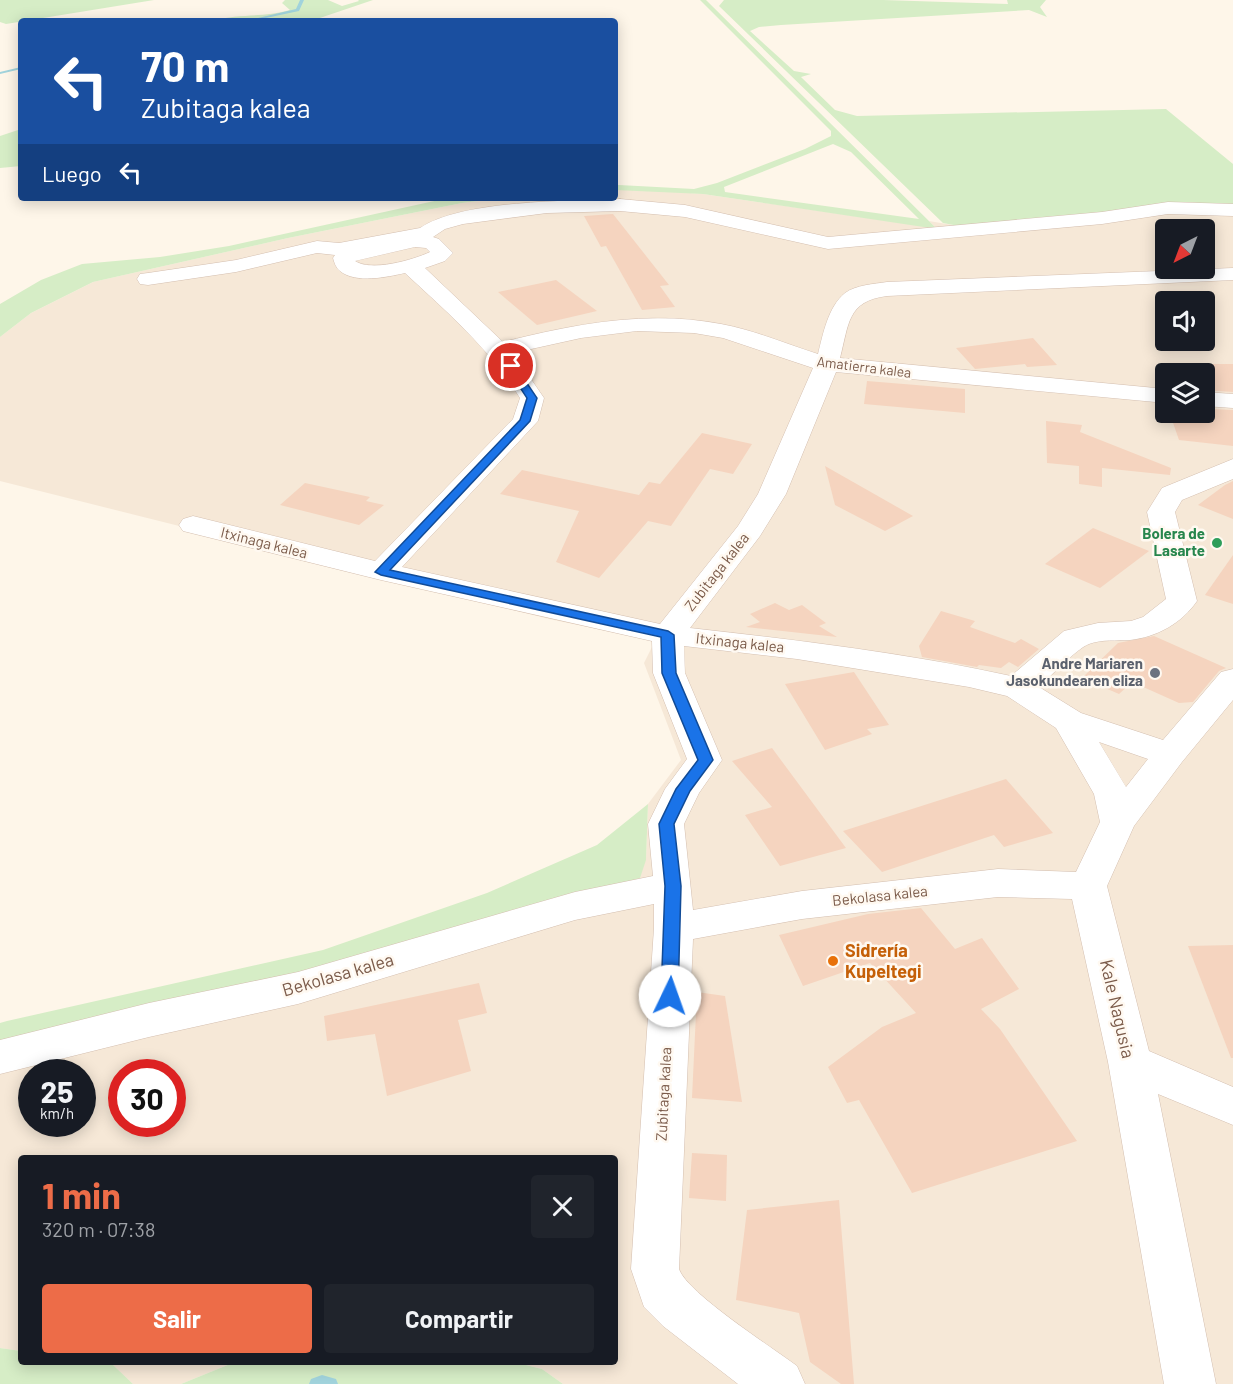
<!DOCTYPE html>
<html lang="es">
<head>
<meta charset="utf-8">
<style>
	:root { --surface:#171b24; --page:#20242c; --text:#f1f3f6; --muted:#9ea1a6; --accent:#ed6c48 }
	body { margin:0; font-family:Barlow,sans-serif; background:var(--page); color:var(--text); height:100vh; display:flex; flex-direction:column; font-size:22px; white-space:nowrap }
	* { box-sizing:border-box; margin:0 }
	p { font-size:20px; color:var(--muted) }
	.icon { flex:none; width:33px; height:33px; fill:none; stroke:currentColor; stroke-width:2; stroke-linecap:round; stroke-linejoin:round }
	.map { position:relative; flex:1; overflow:hidden }
	.side { position:absolute; left:18px; top:1155px; width:600px; height:210px; display:flex; flex-direction:column; background:var(--surface); border-radius:6px; box-shadow:0 3px 15px #0003 }
	.side>* { flex:none }
	.top-card { position:absolute; left:18px; top:18px; width:600px; height:183px; border-radius:6px; box-shadow:0 3px 15px #0003; background:#1a4fa0; color:#fff; overflow:hidden }
	.needle { width:39px; rotate:222deg }
	.buttons { position:absolute; left:1155px; top:219px; display:grid; gap:12px }
	.buttons a { display:grid; place-items:center; width:60px; height:60px; border-radius:6px; background:var(--surface); box-shadow:0 3px 15px #0003; font-size:30px }
	.speed { position:absolute; left:18px; top:1059px; display:flex; gap:12px; font-size:30px; font-weight:700; text-align:center }
	.speed>* { display:grid; place-content:center; width:78px; height:78px; border-radius:50%; background:var(--surface); box-shadow:0 3px 15px #0003; line-height:1 }
	.speed small { font-size:15px; font-weight:400 }
	.speed .limit { border:9px solid #d22; background:#fff; color:#111 }
	.pin { position:absolute; display:grid; place-items:center; width:51px; height:51px; color:#fff; margin:-26px; border:3px solid #fff; border-radius:50%; box-shadow:0 2px 6px #0007 }
	.me { position:absolute; width:66px; margin:-33px; rotate:3deg; stroke-linejoin:round; filter:drop-shadow(0 0 4px #0008) }
	.turn { display:flex; align-items:center; gap:21px; height:126px; padding:0 24px; font-size:27px }
	.turn .icon { width:78px; height:78px; stroke-width:2.5 }
	.turn b { display:block; font-size:42px; line-height:51px }
	.then { display:flex; align-items:center; height:57px; padding:0 24px; background:#0003; gap:12px; font-size:22px }
	.round { display:grid; place-items:center; flex:none; width:63px; height:63px; border-radius:6px; background:var(--page) }
	.headline { display:flex; align-items:center; justify-content:space-between; height:102px; padding:0 24px }
	h1 { font-size:36px; font-weight:700; line-height:45px; color:var(--accent) }
	.cta { display:flex; gap:12px; margin-top:auto; padding:12px 24px }
	.cta a { flex:1; height:69px; border-radius:6px; background:var(--accent); color:#fff; font-size:24px; font-weight:700; line-height:69px; text-align:center }
	.cta a+a { background:var(--page); color:var(--text) }
	.map>svg:first-child { display:block }
</style>
</head>
<body>
<div class="map">
<svg width="1233" height="1384" viewBox="0 0 1233 1384">
	<rect width="100%" height="100%" fill="#fef6e9"/>
	<g fill="#f6e8d7" fill-rule="evenodd">
		<path d="M633 189 703 194 936 228 929 221 964 227 1140 210 1180 202 1233 205V1384H563L542 1369 514 1362H615V1158H21V1351L0 1348V1048L646 860 648 804 681 760 644 663 655 641 549 619 0 481V337L31 313 93 282 288 238 462 203 501 198H615V190ZM1166 230H1204V268H1166ZM1166 302H1204V340H1166ZM1166 374H1204V412H1166ZM32 1072H82V1124H32ZM122 1072H172V1124H122Z"/>
		<path d="M99 1362H235L181 1384H133L112 1364Z"/>
	</g>
	<g fill="#d6edc6" fill-rule="evenodd">
		<path d="M0 0H154L6 24 0 22Z"/>
		<path d="M285 0H328L342 6 359 1 358 0H373L311 21H214C237 13 264 18 290 10L282 3Z"/>
		<path d="M700 0H706L937 229 703 194 615 190V185H619L694 189 717 183 805 149 831 136V131ZM833 144 851 152 919 219 725 192 724 187Z"/>
		<path d="M724 0H883L1008 4 1007 0H1046L1040 7 1047 17 1029 10 781 25 759 27 750 31 794 71 811 74 801 77 835 110 857 116 1166 109 1233 164V205L1180 202 1140 210 964 227 943 223 719 6Z"/>
		<path d="M21 129V166L0 168V136Z"/>
		<path d="M448 198H501L462 203 288 238 93 282 31 313 0 337V304L41 280 82 264 160 257 229 246Z"/>
		<path d="M648 804 646 860 640 878 380 952 0 1048V1023L7 1021 323 950 487 893 597 845Z"/>
		<path d="M0 1348 21 1351V1362L112 1364 133 1384H0Z"/>
		<path d="M235 1362H514L542 1369 563 1384H181Z"/>
	</g>
	<g fill="none" stroke-linecap="round" stroke-linejoin="round">
		<g fill="#a1d3dc" fill-rule="evenodd">
			<path d="M300 0H304L299 11 252 21H245L296 9Z"/>
			<path d="M21 67V69L0 74V72Z"/>
			<path d="M322 1375 336 1379 338 1384H309L311 1379Z"/>
		</g>
	</g>
	<g fill="#f5d4bf">
		<path d="M613 214 669 285 660 286 675 307 642 310 606 246 601 247 584 216Z"/>
		<path d="M556 280 597 311 537 325 498 292Z"/>
		<path d="M1033 338 1057 365 1027 367 1025 364 975 369 956 348Z"/>
		<path d="M1180 364H1233V392L1204 390V374H1186Z"/>
		<path d="M867 381 965 389V413L864 404Z"/>
		<path d="M1211 409 1233 410V446L1179 440 1171 417 1182 418 1181 412H1213Z"/>
		<path d="M1046 421 1082 425 1080 432 1171 468 1170 475 1102 468V487L1079 484V466L1047 463Z"/>
		<path d="M702 433 752 444 733 474 710 469 671 526 648 521 599 578 556 562 579 511 500 494 522 470 639 495 649 482 660 484Z"/>
		<path d="M825 466 913 516 885 531 835 505Z"/>
		<path d="M1233 481V519L1198 505 1225 485Z"/>
		<path d="M305 483 370 497 366 501 384 505 359 525 280 505Z"/>
		<path d="M1093 528 1149 551 1100 588 1045 564Z"/>
		<path d="M1233 555V604L1205 595Z"/>
		<path d="M775 603 789 610 802 605 826 623 819 626 837 637 746 627 760 622 750 614Z"/>
		<path d="M941 611 975 621 970 627 1015 643 1021 639 1039 649 1018 667 1009 662 1001 668 979 665 977 667 922 657 919 646Z"/>
		<path d="M1154 636 1226 668 1219 671 1193 702 1179 703 1132 682 1119 694 1082 678 1118 643Z"/>
		<path d="M854 672 889 725 867 729 872 734 825 750 785 684Z"/>
		<path d="M772 748 846 848 780 866 745 815 772 807 732 761Z"/>
		<path d="M1006 779 1053 833 1004 847 994 835 882 872 843 831Z"/>
		<path d="M921 908 955 949 982 938 1019 989 981 1009 1000 1029 1077 1141 912 1193 859 1100 847 1103 828 1067 882 1027 916 1013 870 963 803 986 779 935 868 914Z"/>
		<path d="M1233 945V1058H1231L1188 946Z"/>
		<path d="M479 983 487 1013 458 1020 471 1071 387 1096 375 1034 327 1041 324 1016Z"/>
		<path d="M697 992 725 996 742 1102 692 1098Z"/>
		<path d="M692 1153 727 1155 726 1201 689 1198Z"/>
		<path d="M839 1200 854 1384H841L810 1362 799 1313 736 1300 747 1210Z"/>
	</g>
	<g fill="none" stroke-linecap="round" stroke-linejoin="round">
		<g stroke="#d4bfb0" stroke-width="1">
			<g id="minor">
				<path d="M620 199 685 205 828 237 1102 212 1168 202 1233 204V216L1168 214 1102 224 828 249 685 217 620 211 547 213 463 224 445 229 433 237 439 239 453 253 445 261 425 268 503 342C575 324 647 310 721 324 754 330 786 344 818 354 823 334 828 307 845 293 856 285 874 284 887 282L1233 268V280L887 296C847 301 849 324 840 358L1166 389V403L836 372 786 494 760 536 690 628C797 640 906 653 1011 676L1064 631 1098 623 1131 621 1143 617 1166 599 1147 512 1162 488 1233 459V479L1182 500 1175 512 1197 601C1182 623 1157 637 1130 640 1117 641 1102 639 1089 644 1076 649 1050 677 1039 687L1081 713 1163 740 1221 672 1233 669V700L1182 762 1134 826 1107 886 1149 1051 1233 1087V1125L1158 1094 1216 1384H1164L1108 1062 1072 899 998 897 802 919 693 939 679 1269C687 1293 773 1348 797 1366L805 1384H738L663 1326 644 1307 631 1269 654 928V904L575 920 298 1004 149 1037 0 1074V1040L149 1003 298 972 575 892 653 876 648 824 665 789 687 759 653 673 652 641 381 580 183 531 179 525 183 519 193 516 375 561 513 419 520 398C490 349 447 312 405 273 387 277 356 284 340 271 336 268 334 262 333 258L335 255 317 253 236 272 148 285 140 284 137 279 140 274 148 273 236 260 317 241 339 243 420 228C462 200 568 201 620 199ZM415 247 426 248 430 252C413 260 371 272 355 261ZM637 331 694 333 723 338 813 368 758 494 738 526 660 624 402 567 538 421 544 398 513 353 581 338ZM684 646 797 659 969 687 1007 696 1056 728 1094 794 1100 822 1076 872 998 869 802 891 693 910 684 824 699 793 722 760 685 673ZM1099 742 1148 759 1126 787Z"/>
				<path d="M1204 392 1233 394V408L1204 406Z"/>
			</g>
		</g>
		<use href="#minor" fill="#fff" fill-rule="evenodd"/>
	</g>
	<path fill="#1a73e8" stroke="#114b97" stroke-width="1.5" d="M507 364H514L537 398 530 421 390 570 668 631 674 635 676 673 713 760 690 791 674 824 681 886 678 996 676 1000 670 1002 664 1000 661 996 665 886 659 824 676 789 698 760 662 673 661 637 381 575 375 572 520 420 527 398 506 366Z"/>
	<circle fill="#2e9e5b" stroke="#fff9f1" stroke-width="2" cx="1217" cy="543" r="6"/>
	<circle fill="#6b7280" stroke="#fff9f1" stroke-width="2" cx="1155" cy="673" r="6"/>
	<circle fill="#e8710a" stroke="#fff9f1" stroke-width="2" cx="833" cy="961" r="6"/>
	<g text-anchor="middle" stroke-width="5" stroke-linejoin="round" paint-order="stroke">
		<g font-size="14" fill="#7b5b4a" stroke="#fff9f1">
			<text transform="translate(864 367) rotate(7)" y="5">Amatierra kalea</text>
		</g>
		<g font-size="15" font-weight="bold" fill="#27864d" stroke="#fff9f1" text-anchor="end">
			<text x="1205" y="539">Bolera de<tspan x="1205" dy="17">Lasarte</tspan></text>
		</g>
		<g font-size="15" fill="#7b5b4a" stroke="#fff9f1">
			<text transform="translate(264 543) rotate(14)" y="5">Itxinaga kalea</text>
			<text transform="translate(717 572) rotate(-52)" y="5">Zubitaga kalea</text>
			<text transform="translate(740 643) rotate(6)" y="5">Itxinaga kalea</text>
			<text transform="translate(880 896) rotate(-6)" y="5">Bekolasa kalea</text>
			<text transform="translate(664 1094) rotate(-87)" y="5">Zubitaga kalea</text>
		</g>
		<g font-size="15" font-weight="bold" fill="#5b616d" stroke="#fff9f1" text-anchor="end">
			<text x="1143" y="669">Andre Mariaren<tspan x="1143" dy="17">Jasokundearen eliza</tspan></text>
		</g>
		<g font-size="18" font-weight="bold" fill="#c56008" stroke="#fff9f1" text-anchor="start">
			<text x="845" y="957">Sidrería<tspan x="845" dy="21">Kupeltegi</tspan></text>
		</g>
		<g font-size="18" fill="#7b5b4a" stroke="#fff9f1">
			<text transform="translate(338 975) rotate(-16)" y="6">Bekolasa kalea</text>
			<text transform="translate(1117 1009) rotate(77)" y="6">Kale Nagusia</text>
		</g>
	</g>
</svg>
<div class="buttons">
<a><svg class="needle" viewBox="-14 -14 28 28"><path d="M0-13l5 13h-10z" fill="#e53935"/><path d="M0 13l5-13h-10z" fill="#9ea1a6"/></svg></a>
<a><svg class="icon" aria-label="sound" viewBox="0 0 24 24"><path d="M4 9h4l5-4v14l-5-4H4zM17 9q2 3 0 6"/></svg></a>
<a><svg class="icon" aria-label="layers" viewBox="0 0 24 24"><path d="M12 4l9 5-9 5-9-5zM3 14l9 5 9-5"/></svg></a>
</div>
<div class="speed"><div>25<small>km/h</small></div><div class="limit">30</div></div>
<div class="pin" style="left:511px;top:366px;background:#d93025"><svg class="icon" aria-label="arrive" viewBox="0 0 24 24"><path d="M6 21V4h12l-3 4 3 4H6"/></svg></div>
<svg class="me" style="left:670px;top:996px" viewBox="-20 -20 40 40"><circle r="19" fill="#fff"/><path d="M0-13L10 11 0 6-10 11z" fill="#1a73e8"/></svg>
<div class="top-card">
<div class="turn"><svg class="icon" aria-label="left" viewBox="0 0 24 24"><path d="M17 20v-9H6M10 6l-5 5 5 5"/></svg><div><b>70 m</b>Zubitaga kalea</div></div>
<div class="then">Luego<svg class="icon" aria-label="left" viewBox="0 0 24 24"><path d="M17 20v-9H6M10 6l-5 5 5 5"/></svg></div>
</div>
<section class="side">
<div class="headline"><div><h1>1 min</h1><p>320 m · 07:38</p></div><a class="round"><svg class="icon" aria-label="close" viewBox="0 0 24 24"><path d="M6 6l12 12M18 6L6 18"/></svg></a></div>
<div class="cta"><a>Salir</a><a>Compartir</a></div>
</section>
</div>
</body>
</html>
